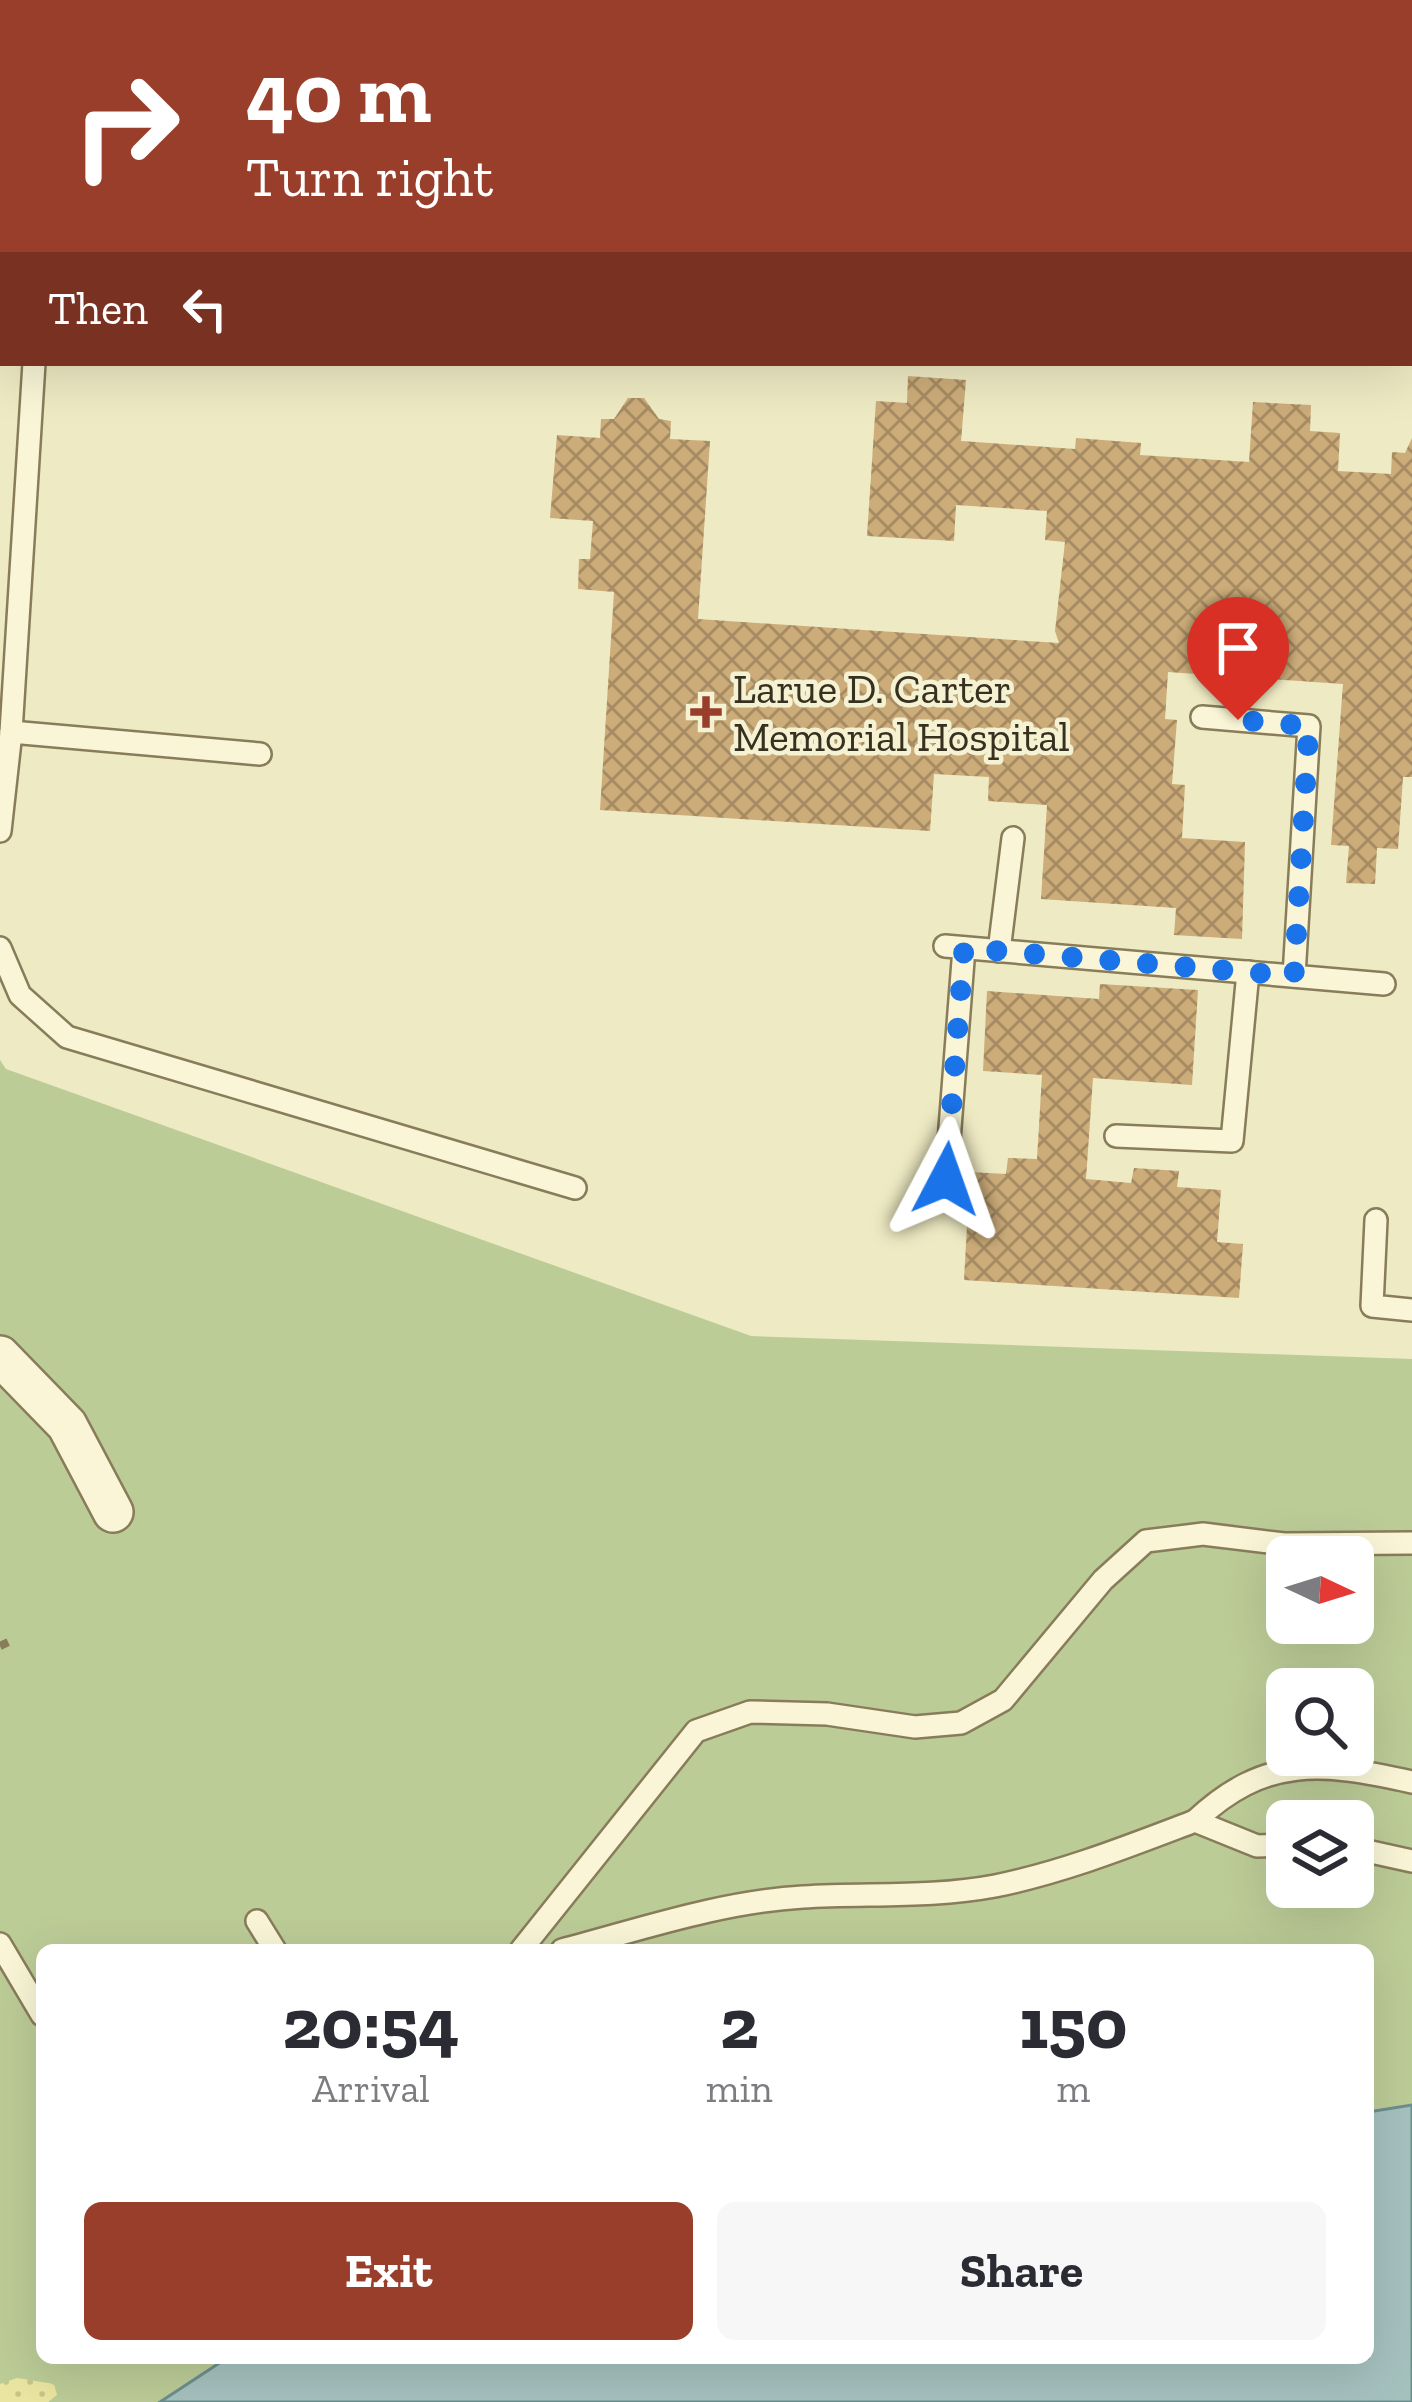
<!DOCTYPE html>
<html lang="en">
<head>
<meta charset="utf-8">
<style>
	:root { --surface:#fff; --page:#f7f7f7; --text:#2b2b33; --muted:#7c7c81; --accent:#983e2a }
	body { margin:0; font-family:"Zilla Slab",serif; background:var(--page); color:var(--text); height:100vh; display:flex; flex-direction:column; font-size:45px; white-space:nowrap }
	* { box-sizing:border-box; margin:0 }
	p { font-size:39px; color:var(--muted) }
	.icon { flex:none; width:66px; height:66px; fill:none; stroke:currentColor; stroke-width:2; stroke-linecap:round; stroke-linejoin:round }
	.map { position:relative; flex:1; overflow:hidden }
	.details { position:absolute; left:36px; top:1944px; width:1338px; height:420px; display:flex; flex-direction:column; background:var(--surface); border-radius:18px; box-shadow:0 12px 48px #0002 }
	.details>* { flex:none }
	.top-card { position:absolute; left:0px; top:0px; width:1413px; height:366px; box-shadow:0 12px 48px #0002; background:#983e2a; color:#fff; overflow:hidden }
	.needle { width:78px; rotate:94deg }
	.controls { position:absolute; left:1266px; top:1536px; display:grid; gap:24px }
	.controls a { display:grid; place-items:center; width:108px; height:108px; border-radius:18px; background:var(--surface); box-shadow:0 12px 48px #0002; font-size:60px }
	.pin { position:absolute; display:grid; place-items:center; width:102px; height:102px; color:#fff; margin:-123px -51px; border-radius:50% 50% 50% 0; rotate:-45deg; box-shadow:0 0 12px #0007 }
	.pin .icon { rotate:45deg }
	.me { position:absolute; width:132px; margin:-66px; rotate:4deg; stroke-linejoin:round; filter:drop-shadow(0 0 9px #0008) }
	.turn { display:flex; align-items:center; gap:42px; height:252px; padding:0 48px; font-size:54px }
	.turn .icon { width:156px; height:156px; stroke-width:2.5 }
	.turn b { display:block; font-size:84px; line-height:102px }
	.then { display:flex; align-items:center; height:114px; padding:0 48px; background:#0003; gap:24px; font-size:45px }
	.eta { display:flex; justify-content:space-evenly; align-items:center; height:204px; text-align:center }
	.eta b { font-size:72px; font-weight:800; line-height:84px }
	.primary-button { display:flex; gap:24px; margin-top:auto; padding:24px 48px }
	.primary-button a { flex:1; height:138px; border-radius:18px; background:var(--accent); color:#fff; font-size:48px; font-weight:800; line-height:138px; text-align:center }
	.primary-button a+a { background:var(--page); color:var(--text) }
	.map>svg:first-child { display:block }
</style>
</head>
<body>
<div class="map">
<svg width="1412" height="2402" viewBox="0 0 1412 2402">
	<defs>
		<pattern id="sand-dots" width="8" height="8" patternUnits="userSpaceOnUse" patternTransform="scale(3)"><rect width="8" height="8" fill="#eae5a0"/><path d="M2 2h.1M6 6h.1" fill="none" stroke="#c9c589" stroke-width="1.8" stroke-linecap="round"/></pattern>
		<pattern id="building-cross-hatch" width="8" height="8" patternUnits="userSpaceOnUse" patternTransform="scale(3)"><rect width="8" height="8" fill="#ccac79"/><path d="M0 0l8 8M0 8l8-8" fill="none" stroke="#a78c63"/></pattern>
	</defs>
	<rect width="100%" height="100%" fill="#eeeac3"/>
	<path fill="#bccc97" fill-rule="evenodd" d="M0 1060 6 1069 751 1336 1412 1359V2105L1368 2112V1950H42V2358H227L160 2402H0ZM1287 1557H1353V1623H1287ZM1287 1689H1353V1755H1287ZM1287 1821H1353V1887H1287Z"/>
	<path fill="url(#sand-dots)" d="M17 2378 54 2384 57 2395 48 2402H0V2384Z"/>
	<path fill="#a5c1be" stroke="#6c8f8d" stroke-width="3" d="M1412 2105V2402H160L227 2358H1368V2112Z"/>
	<g fill="url(#building-cross-hatch)">
		<path d="M908 376 966 380 961 441 1075 449 1076 438 1141 443 1140 455 1249 462 1253 402 1311 405 1310 431 1340 433 1338 471 1391 474 1392 452 1405 453 1412 438V777H1403L1398 849 1377 848 1375 884 1346 883 1349 846 1331 845 1343 684 1168 672 1165 719 1177 720 1172 784 1185 785 1182 838 1245 842 1242 939 1174 935 1176 908 1041 899 1047 805 988 801 989 777 934 774 930 831 600 810 614 592 578 589 579 559H590L593 521 550 518 557 435 600 438 601 419H614L628 398H644L659 419 671 421 670 439 710 441 698 619 1059 643 1055 631 1065 542 1045 540 1047 511 956 505 954 541 867 536 876 401 907 403Z"/>
		<path d="M1100 984 1198 990 1192 1085 1093 1078 1086 1179 1131 1183 1134 1168 1179 1171 1177 1187 1221 1190 1217 1242 1243 1244 1239 1298 964 1280 970 1172 1006 1174 1008 1158 1037 1159 1042 1075 983 1071 987 991 1099 999Z"/>
	</g>
	<g fill="none" stroke-linecap="round" stroke-linejoin="round">
		<g stroke="#887c5a" stroke-width="26">
			<g id="service">
				<path d="M95 3 96 0"/>
				<path d="M1139 3V0"/>
				<path d="M1410 333 1412 334"/>
				<path d="M1202 717 1309 726 1294 976"/>
				<path d="M11 732 34 363"/>
				<path d="M0 831 11 732 260 754"/>
				<path d="M945 946 1384 984"/>
				<path d="M0 948 20 995 67 1037 575 1188"/>
				<path d="M999 951 1013 838"/>
				<path d="M1116 1136 1232 1141 1248 972"/>
				<path d="M946 1179 964 948"/>
				<path d="M1376 1220 1372 1306 1412 1310"/>
				<path d="M1195 1821C1265 1755 1322 1762 1412 1782"/>
				<path d="M1353 1848 1412 1861"/>
				<path d="M257 1921 275 1950"/>
				<path d="M0 1944 42 2015"/>
				<path d="M521 1950 696 1731 750 1712 827 1714 915 1727 961 1723 1003 1700 1103 1580 1146 1541 1203 1534 1284 1544 1412 1543"/>
				<path d="M562 1950C642 1929 720 1902 803 1897 867 1893 931 1898 995 1886 1064 1872 1129 1846 1195 1821L1257 1846 1287 1845"/>
			</g>
		</g>
		<g stroke="#887c5a" stroke-width="44">
			<path id="minor" d="M0 1356 67 1425 113 1512"/>
		</g>
		<path stroke="#887c5a" stroke-width="8" stroke-dasharray="9 6" stroke-linecap="butt" d="M0 1646 13 1640"/>
		<use href="#service" stroke="#f9f5d6" stroke-width="21"/>
		<use href="#minor" stroke="#f9f5d6" stroke-width="39"/>
	</g>
	<g fill="none" stroke-linecap="round" stroke-linejoin="round">
		<path stroke="#1a73e8" stroke-width="21" stroke-dasharray="0 37.8" d="M946 1179 964 948 1294 976 1309 726 1238 720"/>
	</g>
	<path fill="#983e2a" stroke="#f5f2d3" stroke-width="4.5" d="M700 694h12v12h12v12h-12v12h-12v-12h-12v-12h12z"/>
	<g text-anchor="middle" stroke-width="9" stroke-linejoin="round" paint-order="stroke">
		<g font-size="42" fill="#38301e" stroke="#f5f2d3" text-anchor="start">
			<text x="733" y="703">Larue D. Carter<tspan x="733" dy="48">Memorial Hospital</tspan></text>
		</g>
	</g>
</svg>
<div class="controls">
<a><svg class="needle" viewBox="-14 -14 28 28"><path d="M0-13l5 13h-10z" fill="#e53935"/><path d="M0 13l5-13h-10z" fill="#7c7c81"/></svg></a>
<a><svg class="icon" aria-label="search" viewBox="0 0 24 24"><circle cx="10" cy="10" r="6"/><path d="M15 15l6 6"/></svg></a>
<a><svg class="icon" aria-label="layers" viewBox="0 0 24 24"><path d="M12 4l9 5-9 5-9-5zM3 14l9 5 9-5"/></svg></a>
</div>
<div class="pin" style="left:1238px;top:720px;background:#d93025"><svg class="icon" aria-label="arrive" viewBox="0 0 24 24"><path d="M6 21V4h12l-3 4 3 4H6"/></svg></div>
<svg class="me" style="left:946px;top:1179px" viewBox="-20 -20 40 40"><path d="M0-17L14 15 0 8-14 15z" fill="#1a73e8" stroke="#fff" stroke-width="4"/></svg>
<div class="top-card">
<div class="turn"><svg class="icon" aria-label="right" viewBox="0 0 24 24"><path d="M7 20v-9h11M14 6l5 5-5 5"/></svg><div><b>40 m</b>Turn right</div></div>
<div class="then">Then<svg class="icon" aria-label="left" viewBox="0 0 24 24"><path d="M17 20v-9H6M10 6l-5 5 5 5"/></svg></div>
</div>
<section class="details">
<div class="eta">
<div><b>20:54</b><p>Arrival</p></div>
<div><b>2</b><p>min</p></div>
<div><b>150</b><p>m</p></div>
</div>
<div class="primary-button"><a>Exit</a><a>Share</a></div>
</section>
</div>
</body>
</html>
